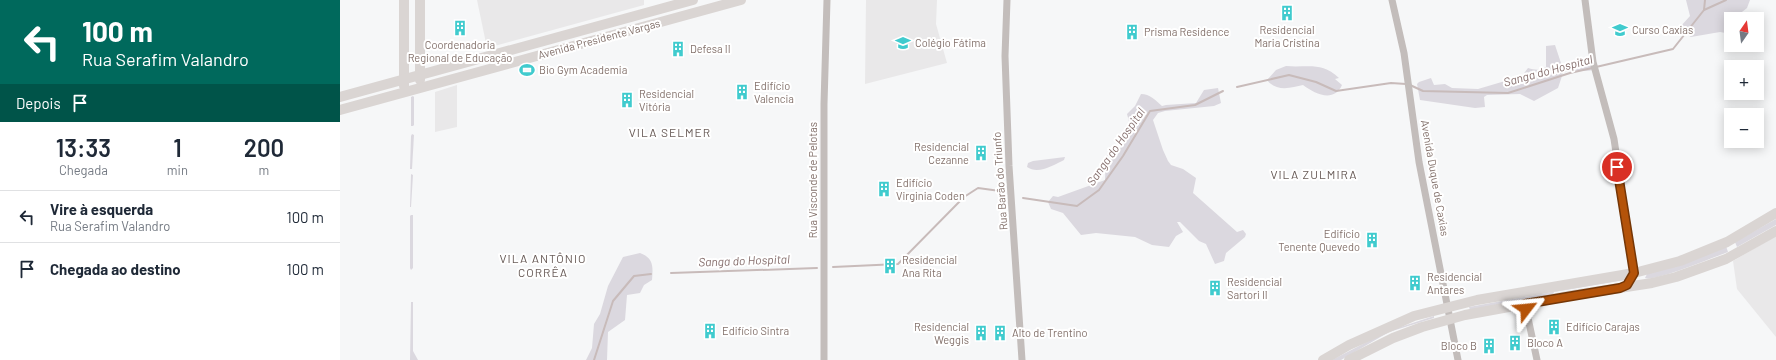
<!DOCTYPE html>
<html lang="pt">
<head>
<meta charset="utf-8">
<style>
	:root { --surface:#fff; --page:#f6f6f7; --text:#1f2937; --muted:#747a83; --line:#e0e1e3 }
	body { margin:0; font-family:Barlow,sans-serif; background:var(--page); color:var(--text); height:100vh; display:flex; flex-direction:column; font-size:15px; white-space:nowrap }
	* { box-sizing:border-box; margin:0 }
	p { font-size:13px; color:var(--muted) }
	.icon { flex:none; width:22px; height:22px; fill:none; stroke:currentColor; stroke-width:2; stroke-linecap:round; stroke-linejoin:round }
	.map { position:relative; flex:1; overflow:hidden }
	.details { display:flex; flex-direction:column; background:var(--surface); width:340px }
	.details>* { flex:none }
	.banner { background:#00695c; color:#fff; overflow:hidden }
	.needle { width:26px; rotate:14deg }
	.tools { position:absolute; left:1384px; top:12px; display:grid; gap:8px }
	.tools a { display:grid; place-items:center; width:40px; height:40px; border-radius:0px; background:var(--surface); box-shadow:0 2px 10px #0003; font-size:20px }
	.pin { position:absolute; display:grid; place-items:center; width:34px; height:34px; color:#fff; margin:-17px; border:2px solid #fff; border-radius:50%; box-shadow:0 1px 4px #0007 }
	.me { position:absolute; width:44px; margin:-22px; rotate:61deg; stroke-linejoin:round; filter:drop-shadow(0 0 3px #0008) }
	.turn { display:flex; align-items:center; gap:14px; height:84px; padding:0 16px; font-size:18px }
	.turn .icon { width:52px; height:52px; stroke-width:2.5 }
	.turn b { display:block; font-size:28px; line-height:34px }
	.then { display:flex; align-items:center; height:38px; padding:0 16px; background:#0003; gap:8px; font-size:15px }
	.eta { display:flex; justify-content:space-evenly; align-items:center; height:68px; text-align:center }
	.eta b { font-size:24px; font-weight:600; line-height:28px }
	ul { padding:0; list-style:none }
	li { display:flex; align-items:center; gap:12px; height:52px; padding:0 16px; border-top:1px solid var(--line) }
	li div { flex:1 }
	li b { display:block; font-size:15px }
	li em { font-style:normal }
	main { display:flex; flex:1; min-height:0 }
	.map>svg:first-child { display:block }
</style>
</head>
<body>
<main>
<section class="details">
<div class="banner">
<div class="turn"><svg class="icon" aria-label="left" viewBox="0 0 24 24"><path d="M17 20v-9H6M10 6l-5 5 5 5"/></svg><div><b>100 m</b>Rua Serafim Valandro</div></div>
<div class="then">Depois<svg class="icon" aria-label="arrive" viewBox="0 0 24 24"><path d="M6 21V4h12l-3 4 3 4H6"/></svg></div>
</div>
<div class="eta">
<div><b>13:33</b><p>Chegada</p></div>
<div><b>1</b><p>min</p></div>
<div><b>200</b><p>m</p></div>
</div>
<ul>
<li><svg class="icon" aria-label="left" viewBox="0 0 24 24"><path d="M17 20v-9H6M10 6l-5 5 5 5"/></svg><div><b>Vire à esquerda</b><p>Rua Serafim Valandro</p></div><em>100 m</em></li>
<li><svg class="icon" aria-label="arrive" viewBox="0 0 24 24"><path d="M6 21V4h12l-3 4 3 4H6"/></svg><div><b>Chegada ao destino</b></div><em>100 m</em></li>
</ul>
</section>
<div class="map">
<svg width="1436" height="360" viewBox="0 0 1436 360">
	<rect width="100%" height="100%" fill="#f6f7f8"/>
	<g fill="#e9e8e9">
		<path d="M137 0H304V5L147 48Z"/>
		<path d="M526 0H597L596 24 607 63 525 84Z"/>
		<path d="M117 85V127L95 132V92Z"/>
		<path d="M1436 236V337L1397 289 1393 261Z"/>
	</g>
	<g fill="#dbd8df">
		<path d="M1346 0H1410L1407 8 1393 19H1391V34L1380 32 1351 37 1346 34 1341 26 1350 16Z"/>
		<path d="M1215 45 1222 66 1247 60 1253 70C1242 72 1233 69 1223 73L1218 88 1194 101 1180 94 1147 95 1144 97 1145 107 1135 108 1080 100 1077 84 1079 82 1091 78 1094 85 1105 84 1112 88 1138 89 1182 76 1188 68C1195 70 1200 71 1206 67V46Z"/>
		<path d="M946 66C968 68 981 61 999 78L995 79 1002 85C994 103 975 94 963 85 951 88 936 92 927 80L936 70Z"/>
		<path d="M878 88 881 103 874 106 825 111 818 113 813 120 823 150 828 161 831 165 843 169 856 178 853 193 897 232 903 230 906 234 905 237 886 253 884 261 875 264 866 244 859 241 840 222H837L843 232 836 236 829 247 812 245 795 237 756 233 741 235 723 213 711 209 708 202 713 196 718 197 765 180 766 156 782 147 785 138 791 129 787 114 795 106 801 94C810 94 815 100 822 106L826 105 856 103 864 90Z"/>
		<path d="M73 96 74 97V125L73 126H71V97Z"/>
		<path d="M72 134 74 135 72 169H70L71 136Z"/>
		<path d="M725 157 724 160C714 165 698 175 687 167L688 163 693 161Z"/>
		<path d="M71 174 73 175 71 207H70Z"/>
		<path d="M71 215H73V268L71 270 70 268V216Z"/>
		<path d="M1436 219V225L1397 247 1395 242Z"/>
		<path d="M1386 246 1388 252C1374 257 1315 282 1305 278L1307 274 1354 260Z"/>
		<path d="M300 253C314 258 313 267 312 280L304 285 300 293 287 295 285 320 268 332 267 360H246L252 348 254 324 260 314 268 286 283 257Z"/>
		<path d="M1287 278 1285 280 1214 292 1213 295 1130 310 1129 307Z"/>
		<path d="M71 302H73V351L78 360H70Z"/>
		<path d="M1094 316V318L1049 332 1001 360H992L1048 331Z"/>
	</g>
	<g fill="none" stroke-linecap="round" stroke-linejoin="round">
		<g stroke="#c8bbba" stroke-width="2">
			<path d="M1364 10 1365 0"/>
			<path d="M1256 67 1333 49 1364 10 1386 0"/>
			<path d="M1070 85 1083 91 1168 93 1230 73 1252 68"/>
			<path d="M897 87 949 75 976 82 996 91 1051 83 1066 84"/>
			<path d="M683 198 737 206 759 190 783 156 810 111 855 105 883 91"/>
			<path d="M493 267 558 264 624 197 638 188 660 191"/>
			<path d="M331 273 477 268"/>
			<path d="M254 360 273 301 294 276 311 274"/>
		</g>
		<g stroke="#c3bdbb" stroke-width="7">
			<path d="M667 0 665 56 669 166 682 360"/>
			<path d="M1052 0 1064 53 1079 162 1118 360"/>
			<path d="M1245 0 1253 62 1274 139 1294 273"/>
			<path d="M1185 304 1197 360"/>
			<path d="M484 360V104L487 0"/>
		</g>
		<g stroke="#dad5d3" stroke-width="10">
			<path d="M64 0V86"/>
			<path d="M80 80V0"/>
			<path d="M0 97 353 0"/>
			<path d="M0 110 401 0"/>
			<path d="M983 360 1009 345 1074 316 1137 300 1294 273 1340 261 1387 242 1436 213"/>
			<path d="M1009 360 1053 338 1082 327 1125 315 1234 295 1312 283 1336 277 1386 259 1436 231"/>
		</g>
	</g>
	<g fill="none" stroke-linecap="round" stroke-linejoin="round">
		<g stroke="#753606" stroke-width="10">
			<path id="route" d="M1186 309 1185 304 1280 288 1287 285 1294 273 1277 167"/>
		</g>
		<use href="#route" stroke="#b45309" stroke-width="7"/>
	</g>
	<defs>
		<g id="building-bare" transform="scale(1.2)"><path d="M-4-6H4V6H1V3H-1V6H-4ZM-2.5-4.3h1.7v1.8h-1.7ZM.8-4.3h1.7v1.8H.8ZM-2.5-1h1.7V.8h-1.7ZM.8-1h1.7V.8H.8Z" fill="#40cbce" stroke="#fff" stroke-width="2.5" paint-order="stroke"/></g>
		<g id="school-bare" transform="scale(1.2)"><path d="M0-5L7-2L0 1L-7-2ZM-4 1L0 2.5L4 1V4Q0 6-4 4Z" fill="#40cbce" stroke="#fff" stroke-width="2.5" paint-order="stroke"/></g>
		<g id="stadium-bare" transform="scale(1.2)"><path d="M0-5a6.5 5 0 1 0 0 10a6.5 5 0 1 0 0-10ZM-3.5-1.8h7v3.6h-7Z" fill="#40cbce" stroke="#fff" stroke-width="2.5" paint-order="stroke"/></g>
	</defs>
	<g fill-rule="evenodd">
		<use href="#building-bare" x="947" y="13"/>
		<use href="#building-bare" x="120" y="28"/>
		<use href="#school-bare" x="1280" y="30"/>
		<use href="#building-bare" x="792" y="32"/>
		<use href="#school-bare" x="563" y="43"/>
		<use href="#building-bare" x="338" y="49"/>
		<use href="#stadium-bare" x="187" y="70"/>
		<use href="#building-bare" x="402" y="92"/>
		<use href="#building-bare" x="287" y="100"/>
		<use href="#building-bare" x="641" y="153"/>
		<use href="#building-bare" x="544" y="189"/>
		<use href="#building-bare" x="1032" y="240"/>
		<use href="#building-bare" x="550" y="266"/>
		<use href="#building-bare" x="1075" y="283"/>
		<use href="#building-bare" x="875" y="288"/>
		<use href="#building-bare" x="1214" y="327"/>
		<use href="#building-bare" x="370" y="331"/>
		<use href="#building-bare" x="641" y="333"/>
		<use href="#building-bare" x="660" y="333"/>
		<use href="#building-bare" x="1175" y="343"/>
		<use href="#building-bare" x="1149" y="346"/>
	</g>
	<g text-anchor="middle" stroke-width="4" stroke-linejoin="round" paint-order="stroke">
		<g font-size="11" fill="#83716b" stroke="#fff" text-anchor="start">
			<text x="947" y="34" text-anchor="middle">Residencial<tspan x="947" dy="13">Maria Cristina</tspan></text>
			<text x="1292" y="34">Curso Caxias</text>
			<text x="804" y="36">Prisma Residence</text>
			<text x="575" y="47">Colégio Fátima</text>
			<text x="120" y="49" text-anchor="middle">Coordenadoria<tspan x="120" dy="13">Regional de Educação</tspan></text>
			<text x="350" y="53">Defesa II</text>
			<text x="199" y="74">Bio Gym Academia</text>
			<text x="414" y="90">Edifício<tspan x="414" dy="13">Valencia</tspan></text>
			<text x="299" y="98">Residencial<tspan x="299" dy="13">Vitória</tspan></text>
			<text x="629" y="151" text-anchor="end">Residencial<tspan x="629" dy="13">Cezanne</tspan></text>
			<text x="556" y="187">Edifício<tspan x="556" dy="13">Virginia Coden</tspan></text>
			<text x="1020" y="238" text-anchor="end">Edifício<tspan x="1020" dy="13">Tenente Quevedo</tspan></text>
			<text x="562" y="264">Residencial<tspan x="562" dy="13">Ana Rita</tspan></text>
			<text x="1087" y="281">Residencial<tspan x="1087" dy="13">Antares</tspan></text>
			<text x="887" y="286">Residencial<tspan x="887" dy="13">Sartori II</tspan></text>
			<text x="629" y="331" text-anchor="end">Residencial<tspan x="629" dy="13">Weggis</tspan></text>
			<text x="1226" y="331">Edifício Carajas</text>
			<text x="382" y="335">Edifício Sintra</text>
			<text x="672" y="337">Alto de Trentino</text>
			<text x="1187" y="347">Bloco A</text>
			<text x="1137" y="350" text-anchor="end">Bloco B</text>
		</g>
		<g font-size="11" fill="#83716b" stroke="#fff">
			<text transform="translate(259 39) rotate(-15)" y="4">Avenida Presidente Vargas</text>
			<text transform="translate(1095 178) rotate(80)" y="4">Avenida Duque de Caxias</text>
			<text transform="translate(473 180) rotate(-90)" y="4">Rua Visconde de Pelotas</text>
			<text transform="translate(660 181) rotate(-94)" y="4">Rua Barão do Triunfo</text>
		</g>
		<g font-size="12" font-style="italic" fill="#856e6c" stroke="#fff">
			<text transform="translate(1208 71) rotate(-15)" y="4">Sanga do Hospital</text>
			<text transform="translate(776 147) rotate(-55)" y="4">Sanga do Hospital</text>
			<text transform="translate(404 261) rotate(-2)" y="4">Sanga do Hospital</text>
		</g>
		<g font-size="12" letter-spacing="1" fill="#695c58" stroke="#fff">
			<text x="330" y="137">VILA SELMER</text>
			<text x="974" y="179">VILA ZULMIRA</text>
			<text x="203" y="263">VILA ANTÔNIO<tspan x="203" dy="14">CORRÊA</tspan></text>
		</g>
	</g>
</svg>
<div class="tools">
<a><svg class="needle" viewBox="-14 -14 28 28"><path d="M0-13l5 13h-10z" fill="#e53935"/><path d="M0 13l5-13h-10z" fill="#747a83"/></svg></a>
<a>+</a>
<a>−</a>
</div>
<div class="pin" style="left:1277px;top:167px;background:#d93025"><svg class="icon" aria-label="arrive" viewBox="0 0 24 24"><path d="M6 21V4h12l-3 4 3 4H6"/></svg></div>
<svg class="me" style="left:1186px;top:309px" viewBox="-20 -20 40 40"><path d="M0-17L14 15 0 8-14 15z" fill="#b45309" stroke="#fff" stroke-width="4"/></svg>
</div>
</main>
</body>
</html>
